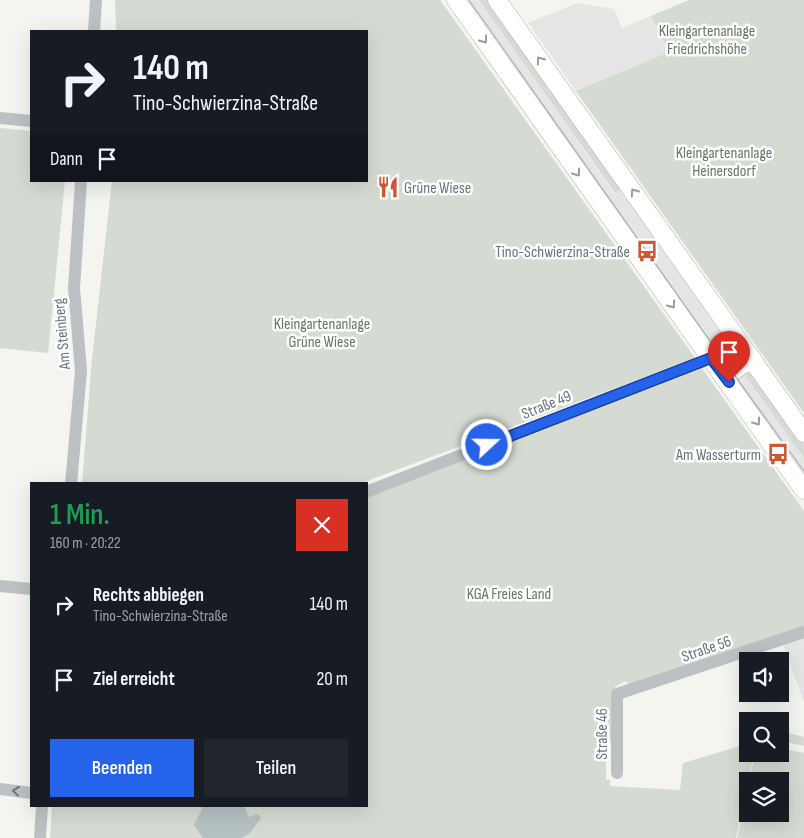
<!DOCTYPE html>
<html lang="de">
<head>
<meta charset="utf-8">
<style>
	:root { --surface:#171b24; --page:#20242c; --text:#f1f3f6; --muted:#9ea1a6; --accent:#2563eb }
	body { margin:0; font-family:"Sofia Sans Condensed",sans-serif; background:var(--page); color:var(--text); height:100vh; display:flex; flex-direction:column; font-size:19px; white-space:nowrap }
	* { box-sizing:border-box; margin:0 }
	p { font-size:16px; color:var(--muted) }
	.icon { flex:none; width:28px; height:28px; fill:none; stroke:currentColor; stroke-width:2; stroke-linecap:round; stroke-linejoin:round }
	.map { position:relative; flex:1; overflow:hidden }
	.panel { position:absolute; left:30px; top:482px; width:338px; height:325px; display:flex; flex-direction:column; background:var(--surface); border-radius:0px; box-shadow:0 5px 20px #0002 }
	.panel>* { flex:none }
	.top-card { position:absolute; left:30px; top:30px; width:338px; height:152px; border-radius:0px; box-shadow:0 5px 20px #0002; background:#171b24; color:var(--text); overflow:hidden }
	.buttons { position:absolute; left:739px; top:652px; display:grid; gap:10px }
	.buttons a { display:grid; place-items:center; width:50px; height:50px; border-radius:0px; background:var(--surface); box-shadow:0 5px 20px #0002; font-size:25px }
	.pin { position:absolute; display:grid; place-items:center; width:42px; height:42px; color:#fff; margin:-51px -21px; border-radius:50% 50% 50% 0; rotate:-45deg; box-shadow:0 0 5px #0007 }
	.pin .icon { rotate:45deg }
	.me { position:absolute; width:55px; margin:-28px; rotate:69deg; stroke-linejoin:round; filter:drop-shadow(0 0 4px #0008) }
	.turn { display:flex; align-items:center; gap:18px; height:105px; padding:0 20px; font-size:22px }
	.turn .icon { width:65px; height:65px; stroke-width:2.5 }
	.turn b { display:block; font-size:35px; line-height:42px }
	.then { display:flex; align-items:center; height:48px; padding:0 20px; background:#0003; gap:10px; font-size:19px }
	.round { display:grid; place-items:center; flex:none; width:52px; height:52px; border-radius:0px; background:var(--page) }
	.head { display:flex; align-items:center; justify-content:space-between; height:85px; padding:0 20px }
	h1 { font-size:30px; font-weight:600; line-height:38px; color:#1e9e55 }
	.cta { display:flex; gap:10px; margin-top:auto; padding:10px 20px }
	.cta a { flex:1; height:58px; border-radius:0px; background:var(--accent); color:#fff; font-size:20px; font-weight:600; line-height:58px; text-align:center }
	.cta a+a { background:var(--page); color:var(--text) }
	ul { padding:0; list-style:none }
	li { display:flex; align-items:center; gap:15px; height:75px; padding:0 20px }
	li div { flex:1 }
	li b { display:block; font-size:19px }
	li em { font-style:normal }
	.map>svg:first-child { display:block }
</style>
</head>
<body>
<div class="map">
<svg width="804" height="838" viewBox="0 0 804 838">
	<rect width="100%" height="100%" fill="#f4f4f0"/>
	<g fill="#e4e5e4">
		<path d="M468 0H479L614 193 622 188 734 346 718 359 544 114 547 111Z"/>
		<path d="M577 3 614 9 622 28 651 16 669 52 576 91 528 23Z"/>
		<path d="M744 374 804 458V481L735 380Z"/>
		<path d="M804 636V703L783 644Z"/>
	</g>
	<g fill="#d5dad2">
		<path d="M115 0H440L695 358 359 484H82L92 359 112 181H366V31H116Z"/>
		<path d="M479 0H489L622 188 615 193Z"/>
		<path d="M689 0H804V413L576 91 669 52 651 16Z"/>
		<path d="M0 128 31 131V181H65L48 353 0 348Z"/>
		<path d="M701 367 804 511V628L631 685 625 681 615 687 612 694 614 741 606 742V780H610V786L680 790 683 763 747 744 748 754H754L736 838H50L52 806H366V498Z"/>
		<path d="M750 372 756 377 804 444V458L744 374Z"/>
		<path d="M783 732 804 737V746L781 741Z"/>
		<path d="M780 748 804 753V838H737L747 790 748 814H780V781H749L755 754H780Z"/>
	</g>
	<path fill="#b6c1c4" d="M203 806H244L249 817 258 814 261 818 249 834 241 838H203L194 825Z"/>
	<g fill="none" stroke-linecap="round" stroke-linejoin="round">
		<g stroke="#b0b5b8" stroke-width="19">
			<g id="secondary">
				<path d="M456 0 804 490"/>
				<path d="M497 0 804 433"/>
				<path d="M725 377 752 358"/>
			</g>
		</g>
		<g stroke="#bdc1c4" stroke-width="12">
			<path d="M94 31 96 0"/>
			<path d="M0 118 31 121"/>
			<path d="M71 484 81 371 74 288 81 181"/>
			<path d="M366 492 711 358"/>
			<path d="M0 586 31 589"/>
			<path d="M617 773V694L804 632"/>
			<path d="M0 789 31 793"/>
			<path d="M40 838 42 806"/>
		</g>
		<use href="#secondary" stroke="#fff" stroke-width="18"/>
		<path stroke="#9fa5a9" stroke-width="1" d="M469 0 720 355 804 471"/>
	</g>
	<defs><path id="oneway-chevron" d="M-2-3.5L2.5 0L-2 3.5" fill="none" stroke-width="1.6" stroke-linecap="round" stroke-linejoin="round" transform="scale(1.25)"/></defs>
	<g stroke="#949ea5">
		<use href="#oneway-chevron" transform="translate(484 40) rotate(55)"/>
		<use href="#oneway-chevron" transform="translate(540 60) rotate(-125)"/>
		<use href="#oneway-chevron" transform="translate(577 173) rotate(54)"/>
		<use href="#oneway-chevron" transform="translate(634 192) rotate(-125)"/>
		<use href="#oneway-chevron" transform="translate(672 305) rotate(54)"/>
		<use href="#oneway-chevron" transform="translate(757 422) rotate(55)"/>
	</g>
	<use stroke="#66747e" href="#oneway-chevron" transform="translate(16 791) rotate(-173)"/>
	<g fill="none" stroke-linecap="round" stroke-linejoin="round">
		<g stroke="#184099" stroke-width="12">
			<path id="route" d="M487 445 711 358 729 382"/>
		</g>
		<use href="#route" stroke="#2563eb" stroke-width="9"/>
	</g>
	<defs>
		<g id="restaurant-bare" transform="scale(1.725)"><path d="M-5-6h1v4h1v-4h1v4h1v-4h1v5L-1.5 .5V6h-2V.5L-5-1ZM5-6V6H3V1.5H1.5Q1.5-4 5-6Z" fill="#d05635" stroke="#fff" stroke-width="2.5" paint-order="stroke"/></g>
		<g id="bus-bare" transform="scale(1.725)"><path d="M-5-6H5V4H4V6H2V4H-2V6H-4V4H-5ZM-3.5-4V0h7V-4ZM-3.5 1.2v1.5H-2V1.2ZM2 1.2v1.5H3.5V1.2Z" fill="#d05635" stroke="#fff" stroke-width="2.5" paint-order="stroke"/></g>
	</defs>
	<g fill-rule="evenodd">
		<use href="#restaurant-bare" x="388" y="187"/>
		<use href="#bus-bare" x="647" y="251"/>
		<use href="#bus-bare" x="778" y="454"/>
	</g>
	<g text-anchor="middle" stroke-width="5" stroke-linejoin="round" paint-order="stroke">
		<g font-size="16" fill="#687664" stroke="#fff">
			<text x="707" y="36">Kleingartenanlage<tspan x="707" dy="18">Friedrichshöhe</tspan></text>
			<text x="724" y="158">Kleingartenanlage<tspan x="724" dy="18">Heinersdorf</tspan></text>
			<text x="322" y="329">Kleingartenanlage<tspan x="322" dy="18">Grüne Wiese</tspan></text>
			<text x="509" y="599">KGA Freies Land</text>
		</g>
		<g font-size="16" fill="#66747e" stroke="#fff" text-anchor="end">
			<text x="404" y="193" text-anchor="start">Grüne Wiese</text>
			<text x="630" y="257">Tino-Schwierzina-Straße</text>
			<text x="761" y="460">Am Wasserturm</text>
		</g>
		<g font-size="16" fill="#66747e" stroke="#fff">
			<text transform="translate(61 334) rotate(-95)" y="6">Am Steinberg</text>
			<text transform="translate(546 404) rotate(-22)" y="6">Straße 49</text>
			<text transform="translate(706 648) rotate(-19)" y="6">Straße 56</text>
			<text transform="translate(601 734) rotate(-90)" y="6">Straße 46</text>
		</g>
	</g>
</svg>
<div class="buttons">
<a><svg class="icon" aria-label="sound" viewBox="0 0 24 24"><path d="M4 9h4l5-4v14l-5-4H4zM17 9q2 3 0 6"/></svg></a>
<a><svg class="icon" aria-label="search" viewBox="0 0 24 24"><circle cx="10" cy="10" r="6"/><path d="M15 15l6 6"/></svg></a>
<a><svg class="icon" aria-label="layers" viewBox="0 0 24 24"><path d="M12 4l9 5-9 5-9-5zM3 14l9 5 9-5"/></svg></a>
</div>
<div class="pin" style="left:729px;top:382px;background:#d93025"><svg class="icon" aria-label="arrive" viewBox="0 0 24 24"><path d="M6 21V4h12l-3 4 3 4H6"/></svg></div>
<svg class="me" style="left:487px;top:445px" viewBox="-20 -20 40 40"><circle r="17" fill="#2563eb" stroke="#fff" stroke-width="3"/><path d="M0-11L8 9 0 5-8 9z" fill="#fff"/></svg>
<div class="top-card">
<div class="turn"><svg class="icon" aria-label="right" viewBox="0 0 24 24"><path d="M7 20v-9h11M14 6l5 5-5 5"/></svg><div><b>140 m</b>Tino-Schwierzina-Straße</div></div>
<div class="then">Dann<svg class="icon" aria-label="arrive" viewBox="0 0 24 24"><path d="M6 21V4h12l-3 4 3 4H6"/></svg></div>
</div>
<section class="panel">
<div class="head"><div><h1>1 Min.</h1><p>160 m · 20:22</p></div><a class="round" style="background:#d93025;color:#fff"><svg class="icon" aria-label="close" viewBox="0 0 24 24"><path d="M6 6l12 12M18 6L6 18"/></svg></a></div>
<ul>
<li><svg class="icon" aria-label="right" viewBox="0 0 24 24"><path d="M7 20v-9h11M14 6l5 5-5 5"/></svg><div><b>Rechts abbiegen</b><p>Tino-Schwierzina-Straße</p></div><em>140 m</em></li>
<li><svg class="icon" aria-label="arrive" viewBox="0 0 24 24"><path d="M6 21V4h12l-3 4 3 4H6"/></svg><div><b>Ziel erreicht</b></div><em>20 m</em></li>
</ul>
<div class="cta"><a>Beenden</a><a>Teilen</a></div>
</section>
</div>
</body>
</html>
